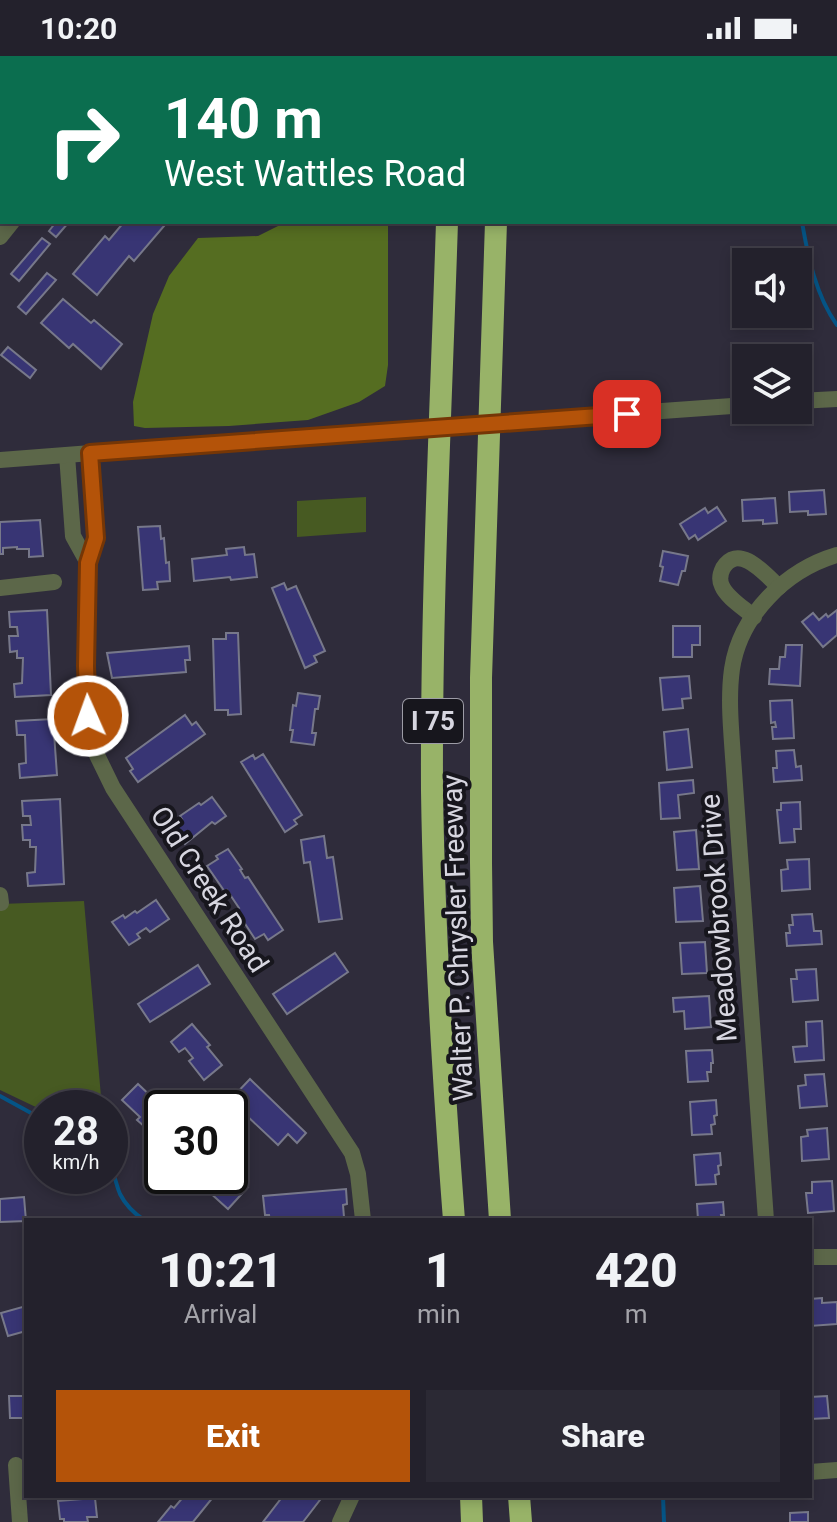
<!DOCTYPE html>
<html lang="en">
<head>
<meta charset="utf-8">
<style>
	:root { --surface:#23212c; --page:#2b2934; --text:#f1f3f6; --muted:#a3a3a9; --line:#403e48; --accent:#b45309 }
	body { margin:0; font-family:Roboto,sans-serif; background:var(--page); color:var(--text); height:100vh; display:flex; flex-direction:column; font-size:30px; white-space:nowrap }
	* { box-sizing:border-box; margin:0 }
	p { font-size:26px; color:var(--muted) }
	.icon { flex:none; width:44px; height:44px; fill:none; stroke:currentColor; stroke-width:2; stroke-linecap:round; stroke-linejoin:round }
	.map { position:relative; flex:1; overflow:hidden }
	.panel { position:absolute; left:24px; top:1162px; width:788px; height:280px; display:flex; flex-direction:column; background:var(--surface); border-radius:0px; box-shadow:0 4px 12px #0003,0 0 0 2px var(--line) }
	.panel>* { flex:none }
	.top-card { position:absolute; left:0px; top:0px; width:838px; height:168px; box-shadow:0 4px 12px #0003,0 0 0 2px var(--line); background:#0b6e4f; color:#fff; overflow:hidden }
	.controls { position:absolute; left:732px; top:192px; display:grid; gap:16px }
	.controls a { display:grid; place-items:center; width:80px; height:80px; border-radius:0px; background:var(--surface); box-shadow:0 4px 12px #0003,0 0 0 2px var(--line); font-size:40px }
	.speed { position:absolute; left:24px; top:1034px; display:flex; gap:16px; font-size:40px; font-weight:700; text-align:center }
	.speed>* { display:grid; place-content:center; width:104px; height:104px; border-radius:50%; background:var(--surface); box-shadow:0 4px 12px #0003,0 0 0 2px var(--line); line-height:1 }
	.speed small { font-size:20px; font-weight:400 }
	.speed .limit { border:4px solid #111; border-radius:12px; background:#fff; color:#111 }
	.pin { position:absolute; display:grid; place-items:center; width:68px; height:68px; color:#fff; margin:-34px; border-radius:16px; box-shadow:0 4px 12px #0006 }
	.me { position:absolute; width:88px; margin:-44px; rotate:358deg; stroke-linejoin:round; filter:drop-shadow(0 0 6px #0008) }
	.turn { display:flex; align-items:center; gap:28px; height:168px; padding:0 32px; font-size:36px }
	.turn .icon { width:104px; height:104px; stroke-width:2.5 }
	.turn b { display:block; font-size:56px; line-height:68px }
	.eta { display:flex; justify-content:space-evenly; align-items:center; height:136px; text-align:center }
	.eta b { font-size:48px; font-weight:800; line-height:56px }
	.cta { display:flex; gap:16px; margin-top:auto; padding:16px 32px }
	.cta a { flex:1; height:92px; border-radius:0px; background:var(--accent); color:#fff; font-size:32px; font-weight:800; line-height:92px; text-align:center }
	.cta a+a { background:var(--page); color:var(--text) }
	.status { display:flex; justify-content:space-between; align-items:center; height:56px; padding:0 40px; background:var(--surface); direction:ltr }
	.status svg { height:22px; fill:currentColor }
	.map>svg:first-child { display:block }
</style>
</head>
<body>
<div class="status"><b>10:20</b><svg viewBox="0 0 49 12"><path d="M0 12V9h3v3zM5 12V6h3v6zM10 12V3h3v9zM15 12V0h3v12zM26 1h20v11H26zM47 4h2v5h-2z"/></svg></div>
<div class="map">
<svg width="837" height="1466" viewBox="0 0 837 1466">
	<rect width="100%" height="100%" fill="#2f2c3b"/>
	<g fill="#475a22">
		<path d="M366 441V476L297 481V445Z"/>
		<path d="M84 845 102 1052H42V1054L0 1034V848Z"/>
	</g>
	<path fill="#556d21" d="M286 166H388V309L385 330 359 346 308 364 229 370 145 372 134 370 133 346 153 258 169 220 198 182 258 180Z"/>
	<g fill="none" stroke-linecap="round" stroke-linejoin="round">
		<g stroke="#055485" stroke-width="4">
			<path d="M788 0V2"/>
			<path d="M802 166C808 201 816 240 837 269"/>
			<path d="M0 1040 42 1063"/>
			<path d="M110 1112C116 1121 116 1129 120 1138 125 1148 135 1158 144 1164"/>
			<path d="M663 1440 664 1466"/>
		</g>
	</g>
	<g fill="#383574" stroke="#77788a" stroke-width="2">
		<path d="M139 0H234L204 2H140Z"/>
		<path d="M56 166H69L56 181 49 175Z"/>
		<path d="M124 166H160L164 170 134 205 129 200 97 239 73 218 105 180 109 184Z"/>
		<path d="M42 182 50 188 19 225 11 218Z"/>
		<path d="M47 217 56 224 26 258 18 251Z"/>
		<path d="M63 243 91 267 94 264 122 288 101 313 73 288 69 292 41 267Z"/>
		<path d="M8 291 36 314 30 322 1 299Z"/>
		<path d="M824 434 826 458 808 459V455L790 456 789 436Z"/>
		<path d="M775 442 777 467 763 468V464L743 465 742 444Z"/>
		<path d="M717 451 726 465 698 484 695 479 689 483 680 468 705 452 708 457Z"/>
		<path d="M40 464 43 500 29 501V493H17V491L3 492V498H0V466Z"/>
		<path d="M160 470 161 483 164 482 166 507 169 506 170 525 157 526 158 533 143 534 138 471Z"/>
		<path d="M244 491 245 499 254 498 257 521 231 524 230 521 194 525 192 503 227 499 226 493Z"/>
		<path d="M663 495 688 500 685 515H682L678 529 660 525 663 511 660 510Z"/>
		<path d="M284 527 287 534 296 530 325 595 314 600 317 606 305 612 272 532Z"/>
		<path d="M47 554 51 639 15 641 14 628 22 627 23 602H17V595L10 596 9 580H18L17 571H10L9 556Z"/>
		<path d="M837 554V579L823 591 802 566 813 557 819 564 826 558 828 561Z"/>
		<path d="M673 570H700V589H692V601H673Z"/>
		<path d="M226 577H238L241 658 228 659V654H215L213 583H226Z"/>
		<path d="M786 589H802L800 630 769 628 770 613H779L780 601H785Z"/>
		<path d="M189 590 190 604H185L186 616 112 622 107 597Z"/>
		<path d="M689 620 691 642 682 643 683 652 663 654 660 622Z"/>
		<path d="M298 637 320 640 318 653H315L312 677H316L314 689 291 686 293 674H290L293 649 296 650Z"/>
		<path d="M792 644 794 682 773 683 772 671H776L775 666 771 667 770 645Z"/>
		<path d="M185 659 192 669 196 666 205 678 138 726 130 715 133 713 126 702Z"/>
		<path d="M53 663 57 719 20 722 19 708 26 707 25 679H17L16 665Z"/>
		<path d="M688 673 692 711 667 714 664 676Z"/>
		<path d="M794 694 796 711 801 710 802 724 774 726 773 712H777L776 695Z"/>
		<path d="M263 698 302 759 294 764 297 768 285 776 241 706 253 699 255 703Z"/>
		<path d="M693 724 694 737 678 739 680 762 661 763 659 727Z"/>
		<path d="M212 741 226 760 215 768 212 766 185 788 182 783 178 786 170 776 175 773 173 770 182 763 180 760 199 747 201 749Z"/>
		<path d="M60 743 64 828 28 830 27 817 35 816 36 791H30V784H23L22 769H31L30 760H23L22 745Z"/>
		<path d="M800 746 801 773H794L795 786 780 787 777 754H781V747Z"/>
		<path d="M696 774 699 813 677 814 674 776Z"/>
		<path d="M324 780 327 802 333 801 342 863 319 866 310 806 304 807 301 784Z"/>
		<path d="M228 793 242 813 240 814 245 822 248 821 283 874 268 884 264 878 255 883 236 854 239 852 227 834 225 836 207 810 218 803 216 800Z"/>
		<path d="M809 803 810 833 782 835 781 814 788 813 787 804Z"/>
		<path d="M700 830 703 865 676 866 674 832Z"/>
		<path d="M156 844 169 863 150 876 146 872 137 878 140 882 129 889 112 866 123 859 125 862 135 855 137 857Z"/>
		<path d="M812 858 814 875H821L822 888 787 890 786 877H790L789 869H793L792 859Z"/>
		<path d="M705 886 707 917 682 918 680 887Z"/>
		<path d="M335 897 348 916 287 958 273 938Z"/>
		<path d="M198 909 210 928 150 966 138 948Z"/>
		<path d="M816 913 818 944 793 946 791 923H797L796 914Z"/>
		<path d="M709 940 711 971 685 973 684 955 674 956 673 942Z"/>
		<path d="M822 965 824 1004 795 1006 793 991 807 990 806 966Z"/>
		<path d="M192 968 210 989 207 991 222 1009 204 1024 189 1005 193 1002 185 992 179 996 171 986Z"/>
		<path d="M712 994 713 1007H711V1016H707L708 1025 688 1026 686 995Z"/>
		<path d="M824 1018 827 1050 800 1052 798 1030 806 1029 805 1019Z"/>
		<path d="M250 1023 306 1077 297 1087 288 1078 278 1089 230 1044Z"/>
		<path d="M138 1028 157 1046 153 1049 158 1054 162 1050 165 1052H162V1077L155 1084 144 1073 145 1071 137 1064 140 1061 122 1044Z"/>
		<path d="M716 1044 717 1059 714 1060 715 1068 711 1069 712 1078 692 1079 690 1046Z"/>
		<path d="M827 1072 829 1103 802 1105 801 1081 808 1080 807 1074Z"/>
		<path d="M720 1097 721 1109 718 1110 719 1118 715 1119 716 1128 696 1129 694 1099Z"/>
		<path d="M235 1119 248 1131 228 1153 198 1126 202 1121 200 1120H227L231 1123Z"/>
		<path d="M832 1125 834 1155 808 1157 806 1137H812V1126Z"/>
		<path d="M346 1133 347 1148 343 1149 344 1161 306 1164H270L269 1159H265L263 1140Z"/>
		<path d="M24 1141 26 1165 0 1166V1143Z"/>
		<path d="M723 1146 724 1159H721L722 1164H698L697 1148Z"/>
		<path d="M822 1242V1247L837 1246V1268L810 1270V1243Z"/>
		<path d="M26 1250V1275L8 1280 1 1257Z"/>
		<path d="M24 1338H26V1367L25 1362H10L9 1340H24Z"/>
		<path d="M827 1340 829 1362 810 1363V1341Z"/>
		<path d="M184 1440H214L193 1466H158L171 1450 174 1452Z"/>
		<path d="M283 1440H323L303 1466H263Z"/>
		<path d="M95 1442 97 1461H87L88 1466H64V1463H60L58 1445Z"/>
		<path d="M808 1456V1466H790V1457Z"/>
	</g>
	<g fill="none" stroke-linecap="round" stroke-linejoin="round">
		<g stroke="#5c6749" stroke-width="16">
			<path d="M61 0V2"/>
			<path d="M589 0 590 2"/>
			<path d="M836 69H837"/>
			<path d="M0 181 12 166"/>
			<path d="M798 345 837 343"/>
			<path d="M522 365 746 349"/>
			<path d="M90 397 96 482 88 507 86 610 88 660 94 693 113 732 352 1097 358 1118 363 1164"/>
			<path d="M67 399 73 480 88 507"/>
			<path d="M0 404 404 373"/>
			<path d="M0 532 54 526"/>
			<path d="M754 561C744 552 727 542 722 530 719 524 720 518 723 512 739 486 766 519 779 531"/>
			<path d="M0 839 1 847"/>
			<path d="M766 1164 733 701C731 672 728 642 732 613 740 559 786 514 837 499"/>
			<path d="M810 1201H837"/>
			<path d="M16 1409 20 1466"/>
			<path d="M810 1416 837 1414"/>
			<path d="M340 1466 352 1440"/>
		</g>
		<g stroke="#98b368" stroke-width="22">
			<path d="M453 2V0"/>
			<path d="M501 2V0"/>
			<path d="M447 166C441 355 431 545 432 735 434 878 443 1021 454 1164"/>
			<path d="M496 166 481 622V807L482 886 500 1164"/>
			<path d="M471 1440 472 1466"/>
			<path d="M519 1440 521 1466"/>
		</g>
		<path stroke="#5c6749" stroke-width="16" d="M404 373 522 365"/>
	</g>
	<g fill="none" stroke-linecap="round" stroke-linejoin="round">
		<g stroke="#753606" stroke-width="20">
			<path id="route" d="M88 660 86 610 88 507 96 482 90 397 627 358"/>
		</g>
		<use href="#route" stroke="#b45309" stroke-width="14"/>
	</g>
	<g text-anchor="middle" stroke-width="8" stroke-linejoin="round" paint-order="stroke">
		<rect fill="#17161d" stroke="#9d9ca6" stroke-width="2" x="403" y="643" width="60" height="44" rx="6"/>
		<g font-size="26" font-weight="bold" fill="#d7d6e0">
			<text x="433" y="674">I 75</text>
		</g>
		<g font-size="28" fill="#d7d6e0" stroke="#17161d">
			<text transform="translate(210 833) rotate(57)" y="10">Old Creek Road</text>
			<text transform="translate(718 862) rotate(-94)" y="10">Meadowbrook Drive</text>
			<text transform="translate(457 882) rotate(-92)" y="10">Walter P. Chrysler Freeway</text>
		</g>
	</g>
</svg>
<div class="controls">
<a><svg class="icon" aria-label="sound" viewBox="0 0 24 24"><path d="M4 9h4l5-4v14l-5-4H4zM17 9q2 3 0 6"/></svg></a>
<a><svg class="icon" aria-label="layers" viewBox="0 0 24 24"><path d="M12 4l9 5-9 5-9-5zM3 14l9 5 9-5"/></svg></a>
</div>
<div class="speed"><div>28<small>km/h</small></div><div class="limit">30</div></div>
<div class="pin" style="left:627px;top:358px;background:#d93025"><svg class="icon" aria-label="arrive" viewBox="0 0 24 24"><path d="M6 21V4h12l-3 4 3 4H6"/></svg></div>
<svg class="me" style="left:88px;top:660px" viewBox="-20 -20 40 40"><circle r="17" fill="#b45309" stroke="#fff" stroke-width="3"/><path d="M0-11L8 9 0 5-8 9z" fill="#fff"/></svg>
<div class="top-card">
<div class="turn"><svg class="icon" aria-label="right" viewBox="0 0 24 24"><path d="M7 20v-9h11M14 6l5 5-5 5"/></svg><div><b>140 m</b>West Wattles Road</div></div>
</div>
<section class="panel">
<div class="eta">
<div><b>10:21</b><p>Arrival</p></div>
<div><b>1</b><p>min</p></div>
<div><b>420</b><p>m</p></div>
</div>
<div class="cta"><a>Exit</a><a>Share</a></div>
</section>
</div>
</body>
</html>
